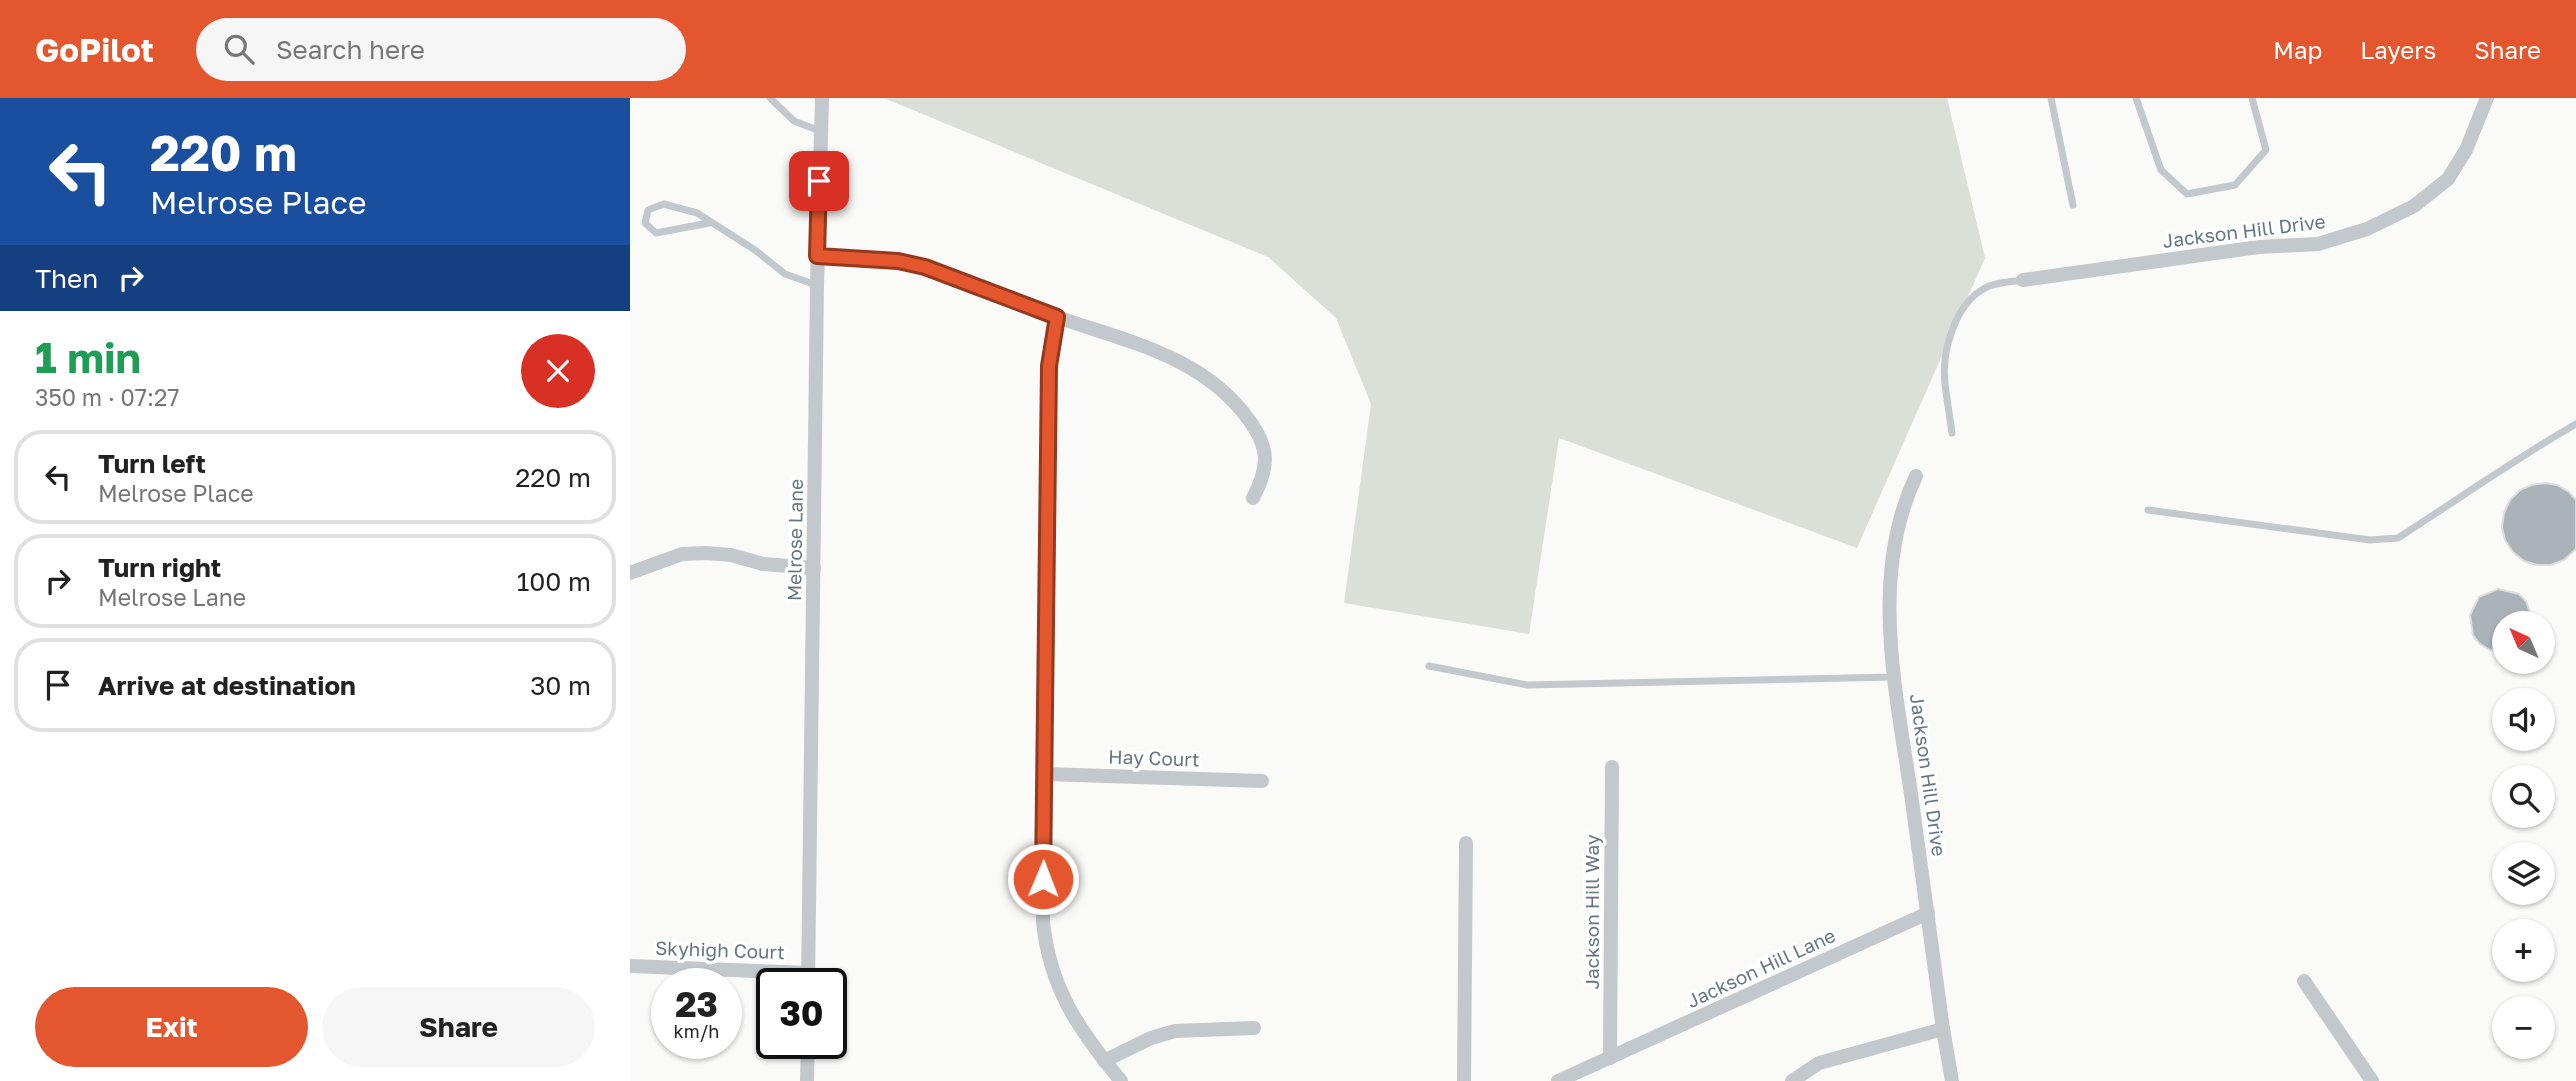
<!DOCTYPE html>
<html lang="en">
<head>
<meta charset="utf-8">
<style>
	:root { --surface:#fff; --page:#f6f6f6; --text:#222; --muted:#767676; --line:#e0e0e0; --accent:#e4572e }
	body { margin:0; font-family:"Golos Text",sans-serif; background:var(--page); color:var(--text); height:100vh; display:flex; flex-direction:column; font-size:26px; white-space:nowrap }
	* { box-sizing:border-box; margin:0 }
	p { font-size:23px; color:var(--muted) }
	.icon { flex:none; width:38px; height:38px; fill:none; stroke:currentColor; stroke-width:2; stroke-linecap:round; stroke-linejoin:round }
	.map { position:relative; flex:1; overflow:hidden }
	.drawer { display:flex; flex-direction:column; background:var(--surface); width:630px }
	.drawer>* { flex:none }
	.top-card { background:#1a4fa0; color:#fff; overflow:hidden }
	.needle { width:46px; rotate:316deg }
	.controls { position:absolute; left:1862px; top:513px; display:grid; gap:14px }
	.controls a { display:grid; place-items:center; width:63px; height:63px; border-radius:50%; background:var(--surface); box-shadow:0 2px 5px #0004; font-size:35px }
	.speed { position:absolute; left:21px; top:870px; display:flex; gap:14px; font-size:35px; font-weight:700; text-align:center }
	.speed>* { display:grid; place-content:center; width:91px; height:91px; border-radius:50%; background:var(--surface); box-shadow:0 2px 5px #0004; line-height:1 }
	.speed small { font-size:18px; font-weight:400 }
	.speed .limit { border:4px solid #111; border-radius:10px; background:#fff; color:#111 }
	.pin { position:absolute; display:grid; place-items:center; width:60px; height:60px; color:#fff; margin:-30px; border-radius:14px; box-shadow:0 4px 10px #0006 }
	.me { position:absolute; width:77px; margin:-38px; rotate:1deg; stroke-linejoin:round; filter:drop-shadow(0 0 5px #0008) }
	.turn { display:flex; align-items:center; gap:24px; height:147px; padding:0 35px; font-size:32px }
	.turn .icon { width:91px; height:91px; stroke-width:2.5 }
	.turn b { display:block; font-size:49px; line-height:60px }
	.then { display:flex; align-items:center; height:66px; padding:0 35px; background:#0003; gap:14px; font-size:26px }
	.round { display:grid; place-items:center; flex:none; width:74px; height:74px; border-radius:37px; background:var(--page) }
	.summary { display:flex; align-items:center; justify-content:space-between; height:119px; padding:0 35px }
	h1 { font-size:42px; font-weight:700; line-height:52px; color:#1e9e55 }
	.button { display:flex; gap:14px; margin-top:auto; padding:14px 35px }
	.button a { flex:1; height:80px; border-radius:42px; background:var(--accent); color:#fff; font-size:28px; font-weight:700; line-height:80px; text-align:center }
	.button a+a { background:var(--page); color:var(--text) }
	ul { padding:0; list-style:none }
	li { display:flex; align-items:center; gap:21px; height:94px; margin:0 14px 10px; padding:0 21px; border:4px solid var(--line); border-radius:28px }
	li div { flex:1 }
	li b { display:block; font-size:26px }
	li em { font-style:normal }
	header { display:flex; align-items:center; gap:42px; box-sizing:border-box; height:98px; padding:0 35px; background:var(--accent); color:#fff }
	header strong { font-size:33px }
	nav { display:flex; gap:38px; margin-inline-start:auto; font-size:24px }
	.search { width:490px; height:63px; background:var(--page); display:flex; align-items:center; gap:18px; box-sizing:border-box; padding:0 24px; border-radius:38px; color:var(--muted); font-size:26px }
	main { display:flex; flex:1; min-height:0 }
	.map>svg:first-child { display:block }
</style>
</head>
<body>
<header>
<strong>GoPilot</strong>
<div class="search"><svg class="icon" aria-label="search" viewBox="0 0 24 24"><circle cx="10" cy="10" r="6"/><path d="M15 15l6 6"/></svg>Search here</div>
<nav><a>Map</a><a>Layers</a><a>Share</a></nav>
</header>
<main>
<section class="drawer">
<div class="top-card">
<div class="turn"><svg class="icon" aria-label="left" viewBox="0 0 24 24"><path d="M17 20v-9H6M10 6l-5 5 5 5"/></svg><div><b>220 m</b>Melrose Place</div></div>
<div class="then">Then<svg class="icon" aria-label="right" viewBox="0 0 24 24"><path d="M7 20v-9h11M14 6l5 5-5 5"/></svg></div>
</div>
<div class="summary"><div><h1>1 min</h1><p>350 m · 07:27</p></div><a class="round" style="background:#d93025;color:#fff"><svg class="icon" aria-label="close" viewBox="0 0 24 24"><path d="M6 6l12 12M18 6L6 18"/></svg></a></div>
<ul>
<li><svg class="icon" aria-label="left" viewBox="0 0 24 24"><path d="M17 20v-9H6M10 6l-5 5 5 5"/></svg><div><b>Turn left</b><p>Melrose Place</p></div><em>220 m</em></li>
<li><svg class="icon" aria-label="right" viewBox="0 0 24 24"><path d="M7 20v-9h11M14 6l5 5-5 5"/></svg><div><b>Turn right</b><p>Melrose Lane</p></div><em>100 m</em></li>
<li><svg class="icon" aria-label="arrive" viewBox="0 0 24 24"><path d="M6 21V4h12l-3 4 3 4H6"/></svg><div><b>Arrive at destination</b></div><em>30 m</em></li>
</ul>
<div class="button"><a>Exit</a><a>Share</a></div>
</section>
<div class="map">
<svg width="1946" height="983" viewBox="0 0 1946 983">
	<rect width="100%" height="100%" fill="#fafaf8"/>
	<path fill="#dadfd7" d="M254 0H1317L1355 160 1227 450 929 340 899 536 714 505 741 306 706 220 638 159Z"/>
	<g fill="#aab3b9" stroke="#dcdcda" stroke-width="2">
		<path d="M1915 385 1927 387 1939 394 1946 402V451L1934 462 1921 467H1907L1894 463 1883 454 1875 442 1872 429 1874 415 1880 402 1890 392 1902 387Z"/>
		<path d="M1868 491 1889 496 1896 503 1903 523 1902 525H1874V553L1868 554 1858 551 1849 545 1843 537 1840 517 1849 499Z"/>
	</g>
	<g fill="none" stroke-linecap="round" stroke-linejoin="round">
		<g stroke="#c3c8cc" stroke-width="7">
			<path d="M140 0 164 23 190 33"/>
			<path d="M1421 0 1443 107"/>
			<path d="M1506 0 1531 72 1557 96 1605 87 1636 52 1622 0"/>
			<path d="M79 125 26 135 15 125 18 112 34 106 67 115 125 152 155 176 186 187"/>
			<path d="M1322 335C1320 319 1317 303 1315 286 1311 254 1325 206 1355 190 1365 184 1381 184 1393 182"/>
			<path d="M1518 412 1740 442 1768 440C1827 402 1885 361 1946 326"/>
			<path d="M799 568 897 587 1264 579"/>
		</g>
		<g stroke="#c3c8cc" stroke-width="14">
			<path d="M187 158 268 163 295 169C340 186 385 204 430 220 499 244 574 259 619 322 640 351 639 369 623 400"/>
			<path d="M1393 182 1629 149 1688 146 1737 131 1784 108 1818 81 1836 52 1857 0"/>
			<path d="M427 219 419 268 413 824C420 891 449 932 491 983"/>
			<path d="M1286 378C1238 480 1267 596 1282 703 1293 779 1303 855 1313 931L1322 983"/>
			<path d="M0 475 52 456 76 455 101 457 133 466 184 470"/>
			<path d="M415 676 632 683"/>
			<path d="M0 868 179 875"/>
			<path d="M1674 883 1742 983"/>
			<path d="M178 886 187 187 192 0"/>
			<path d="M980 960 982 669"/>
			<path d="M474 963 521 940 545 933 624 930"/>
			<path d="M177 983 178 945"/>
			<path d="M834 983 836 745"/>
			<path d="M928 983 1298 815"/>
			<path d="M1162 983 1189 965 1313 931"/>
		</g>
	</g>
	<g fill="none" stroke-linecap="round" stroke-linejoin="round">
		<g stroke="#94391e" stroke-width="18">
			<path id="route" d="M189 83 187 158 268 163 295 169 427 219 419 268 413 781"/>
		</g>
		<use href="#route" stroke="#e4572e" stroke-width="12"/>
	</g>
	<g text-anchor="middle" stroke-width="7" stroke-linejoin="round" paint-order="stroke">
		<g font-size="19" fill="#657683" stroke="#fff">
			<text transform="translate(1614 133) rotate(-7)" y="7">Jackson Hill Drive</text>
			<text transform="translate(165 442) rotate(-89)" y="7">Melrose Lane</text>
			<text transform="translate(524 660) rotate(2)" y="7">Hay Court</text>
			<text transform="translate(1298 677) rotate(82)" y="7">Jackson Hill Drive</text>
			<text transform="translate(962 814) rotate(-90)" y="7">Jackson Hill Way</text>
			<text transform="translate(90 852) rotate(2)" y="7">Skyhigh Court</text>
			<text transform="translate(1131 870) rotate(-25)" y="7">Jackson Hill Lane</text>
		</g>
	</g>
</svg>
<div class="controls">
<a><svg class="needle" viewBox="-14 -14 28 28"><path d="M0-13l5 13h-10z" fill="#e53935"/><path d="M0 13l5-13h-10z" fill="#767676"/></svg></a>
<a><svg class="icon" aria-label="sound" viewBox="0 0 24 24"><path d="M4 9h4l5-4v14l-5-4H4zM17 9q2 3 0 6"/></svg></a>
<a><svg class="icon" aria-label="search" viewBox="0 0 24 24"><circle cx="10" cy="10" r="6"/><path d="M15 15l6 6"/></svg></a>
<a><svg class="icon" aria-label="layers" viewBox="0 0 24 24"><path d="M12 4l9 5-9 5-9-5zM3 14l9 5 9-5"/></svg></a>
<a>+</a>
<a>−</a>
</div>
<div class="speed"><div>23<small>km/h</small></div><div class="limit">30</div></div>
<div class="pin" style="left:189px;top:83px;background:#d93025"><svg class="icon" aria-label="arrive" viewBox="0 0 24 24"><path d="M6 21V4h12l-3 4 3 4H6"/></svg></div>
<svg class="me" style="left:413px;top:781px" viewBox="-20 -20 40 40"><circle r="17" fill="#e4572e" stroke="#fff" stroke-width="3"/><path d="M0-11L8 9 0 5-8 9z" fill="#fff"/></svg>
</div>
</main>
</body>
</html>
